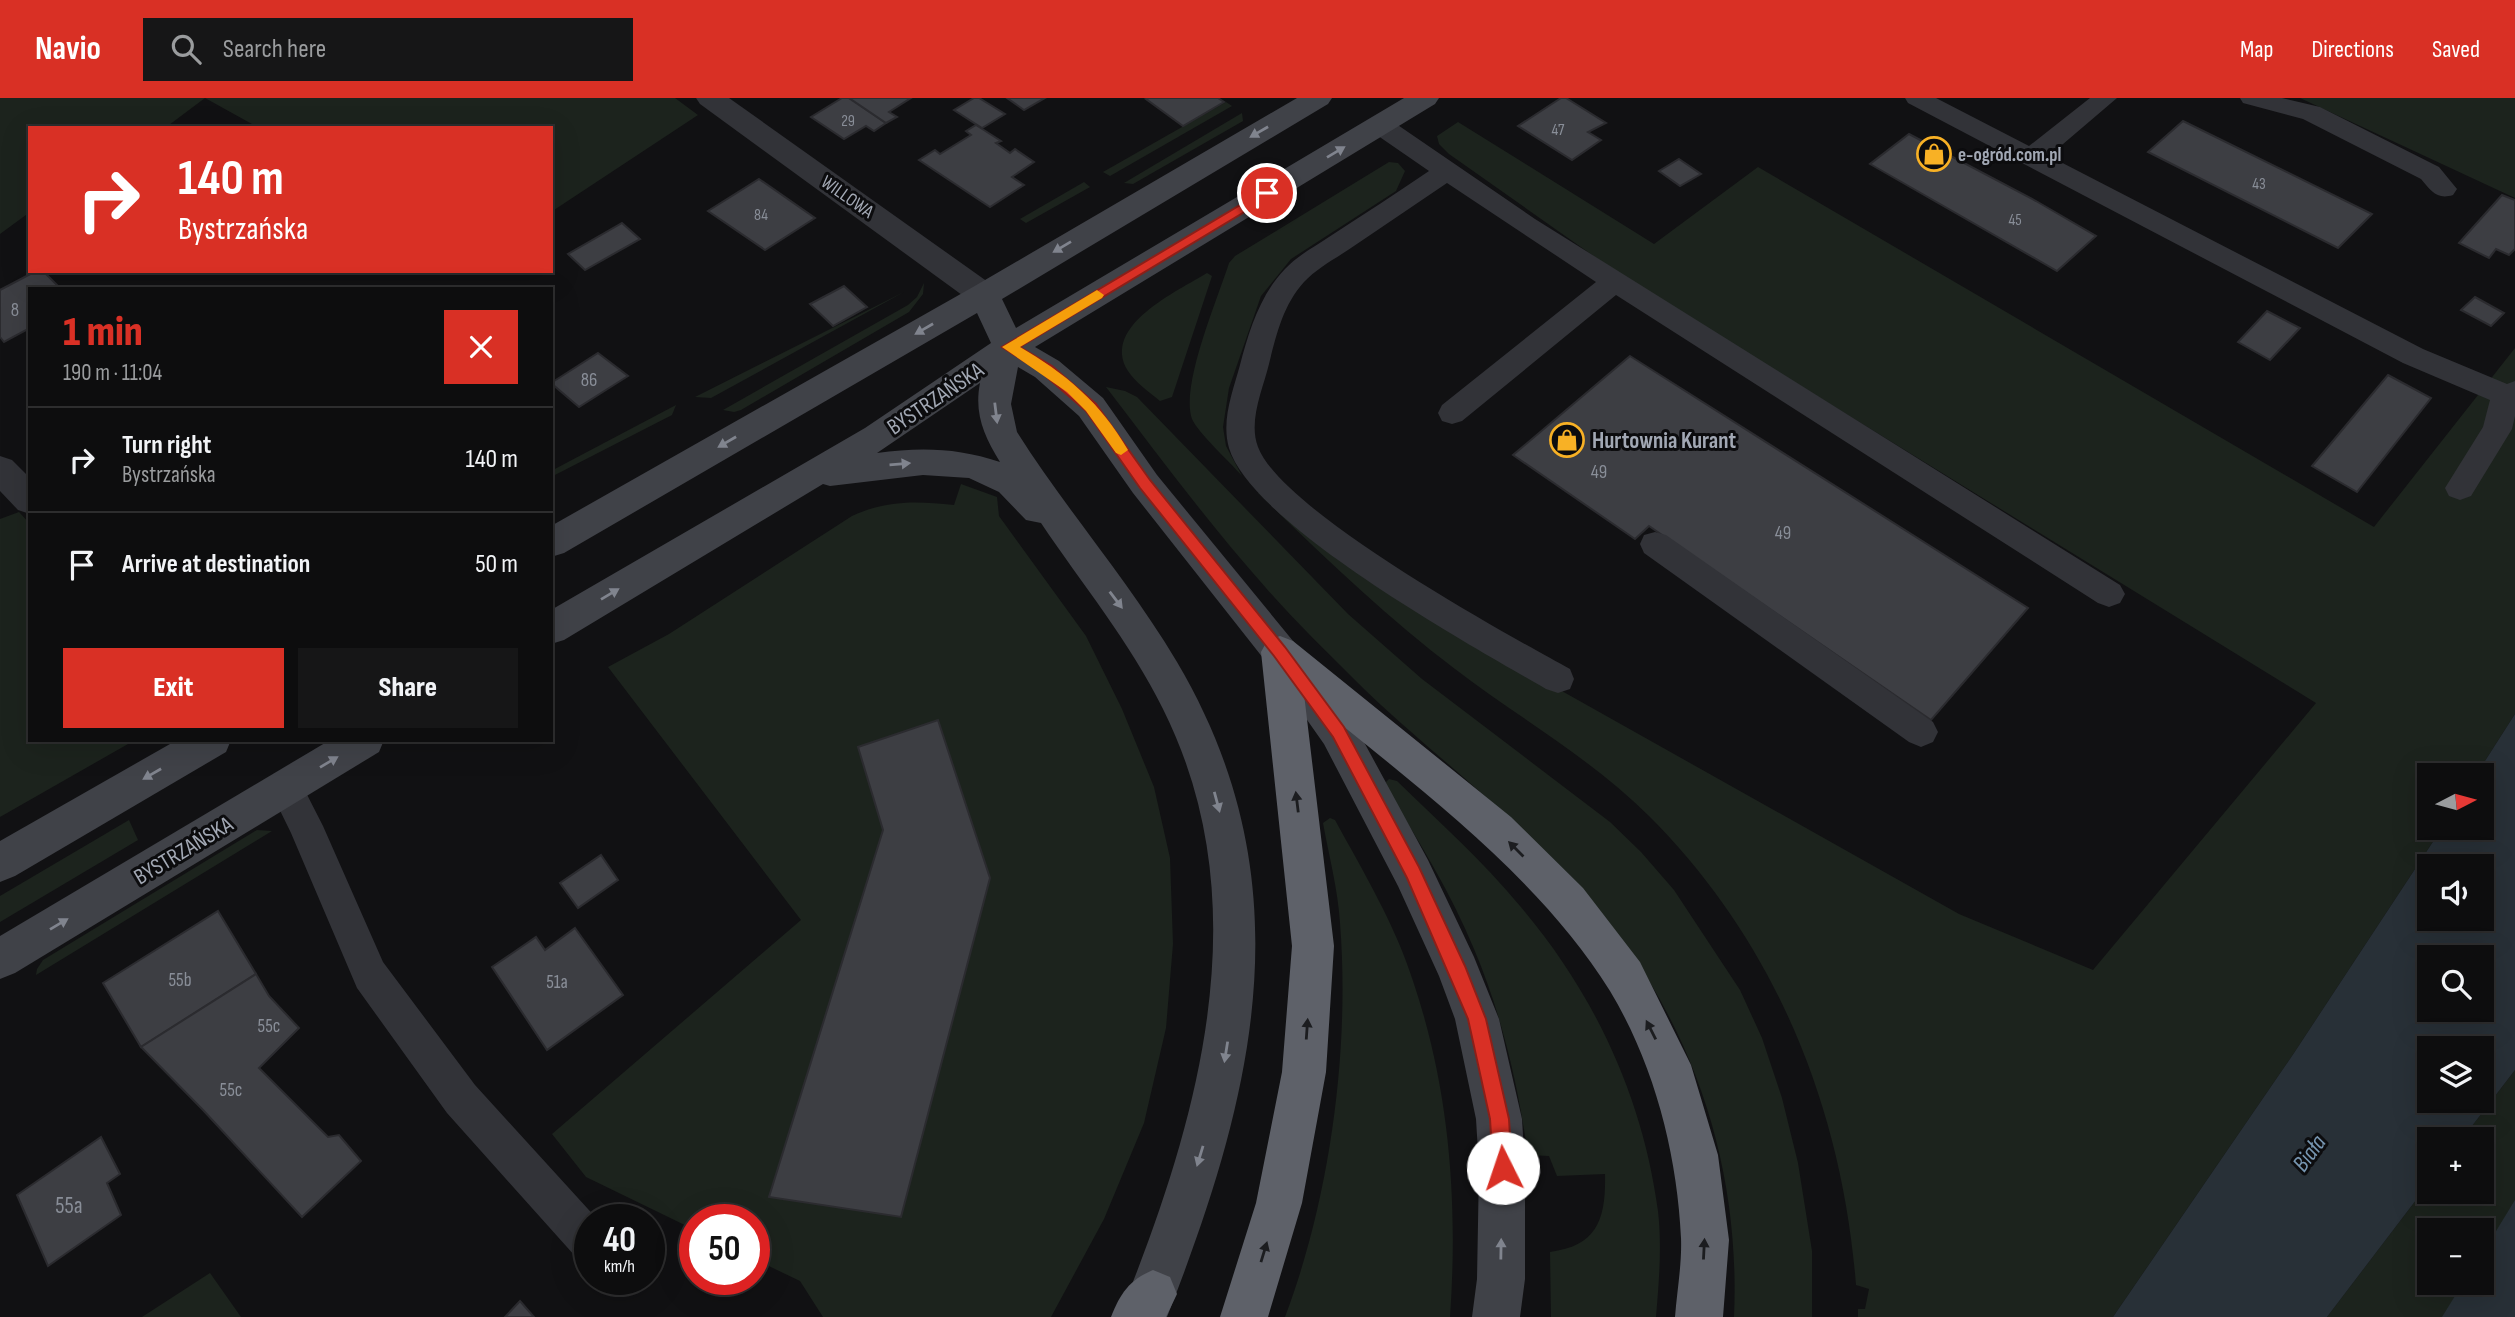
<!DOCTYPE html>
<html lang="en">
<head>
<meta charset="utf-8">
<style>
	:root { --surface:#0d0d0e; --page:#161617; --text:#f1f3f6; --muted:#9a9c9e; --line:#2d2d2e; --accent:#d93025 }
	body { margin:0; font-family:"Sofia Sans Condensed",sans-serif; background:var(--page); color:var(--text); height:100vh; display:flex; flex-direction:column; font-size:26px; white-space:nowrap }
	* { box-sizing:border-box; margin:0 }
	p { font-size:23px; color:var(--muted) }
	.icon { flex:none; width:38px; height:38px; fill:none; stroke:currentColor; stroke-width:2; stroke-linecap:round; stroke-linejoin:round }
	.map { position:relative; flex:1; overflow:hidden }
	.sheet { position:absolute; left:28px; top:189px; width:525px; height:455px; display:flex; flex-direction:column; background:var(--surface); border-radius:0px; box-shadow:0 7px 28px #0002,0 0 0 2px var(--line) }
	.sheet>* { flex:none }
	.top-card { position:absolute; left:28px; top:28px; width:525px; height:147px; border-radius:0px; box-shadow:0 7px 28px #0002,0 0 0 2px var(--line); background:#d93025; color:#fff; overflow:hidden }
	.needle { width:46px; rotate:84deg }
	.controls { position:absolute; left:2417px; top:665px; display:grid; gap:14px }
	.controls a { display:grid; place-items:center; width:77px; height:77px; border-radius:0px; background:var(--surface); box-shadow:0 7px 28px #0002,0 0 0 2px var(--line); font-size:35px }
	.speed { position:absolute; left:574px; top:1106px; display:flex; gap:14px; font-size:35px; font-weight:700; text-align:center }
	.speed>* { display:grid; place-content:center; width:91px; height:91px; border-radius:50%; background:var(--surface); box-shadow:0 7px 28px #0002,0 0 0 2px var(--line); line-height:1 }
	.speed small { font-size:18px; font-weight:400 }
	.speed .limit { border:10px solid #d22; background:#fff; color:#111 }
	.pin { position:absolute; display:grid; place-items:center; width:60px; height:60px; color:#fff; margin:-30px; border:4px solid #fff; border-radius:50%; box-shadow:0 2px 7px #0007 }
	.me { position:absolute; width:77px; margin:-38px; rotate:356deg; stroke-linejoin:round; filter:drop-shadow(0 0 5px #0008) }
	.turn { display:flex; align-items:center; gap:24px; height:147px; padding:0 35px; font-size:32px }
	.turn .icon { width:91px; height:91px; stroke-width:2.5 }
	.turn b { display:block; font-size:49px; line-height:60px }
	.round { display:grid; place-items:center; flex:none; width:74px; height:74px; border-radius:0px; background:var(--page) }
	.overview { display:flex; align-items:center; justify-content:space-between; height:119px; padding:0 35px }
	h1 { font-size:42px; font-weight:800; line-height:52px; color:var(--accent) }
	.button { display:flex; gap:14px; margin-top:auto; padding:14px 35px }
	.button a { flex:1; height:80px; border-radius:0px; background:var(--accent); color:#fff; font-size:28px; font-weight:800; line-height:80px; text-align:center }
	.button a+a { background:var(--page); color:var(--text) }
	ul { padding:0; list-style:none }
	li { display:flex; align-items:center; gap:21px; height:105px; padding:0 35px; border-top:2px solid var(--line) }
	li div { flex:1 }
	li b { display:block; font-size:26px }
	li em { font-style:normal }
	header { display:flex; align-items:center; gap:42px; box-sizing:border-box; height:98px; padding:0 35px; background:var(--accent); color:#fff }
	header strong { font-size:33px }
	nav { display:flex; gap:38px; margin-inline-start:auto; font-size:24px }
	.search { width:490px; height:63px; background:var(--page); display:flex; align-items:center; gap:18px; box-sizing:border-box; padding:0 24px; border-radius:0px; color:var(--muted); font-size:26px }
	.map>svg:first-child { display:block }
</style>
</head>
<body>
<header>
<strong>Navio</strong>
<div class="search"><svg class="icon" aria-label="search" viewBox="0 0 24 24"><circle cx="10" cy="10" r="6"/><path d="M15 15l6 6"/></svg>Search here</div>
<nav><a>Map</a><a>Directions</a><a>Saved</a></nav>
</header>
<div class="map">
<svg width="2515" height="1219" viewBox="0 0 2515 1219">
	<rect width="100%" height="100%" fill="#111113"/>
	<g fill="#1c231d" fill-rule="evenodd">
		<path d="M0 0H675L698 17 551 114V30H259L205 0 165 30H30V114L0 136Z"/>
		<path d="M2300 0H2515V100Z"/>
		<path d="M1226 4 1232 8 1110 78 1103 74Z"/>
		<path d="M1242 15 1243 23 1133 86 1124 85Z"/>
		<path d="M1458 24 1654 146 1758 69 2374 429 2515 250V616L2476 677H2429V730H2442L2294 955 2113 1219H1858V1211H1865L1869 1191 1856 1187C1842 1010 1776 845 1649 718 1592 661 1519 620 1455 571 1385 518 1321 456 1258 395L1261 393 1471 542 1959 816 2093 872 2316 605 1622 178 1449 56 1439 46 1437 38Z"/>
		<path d="M1389 64 1398 65 1405 73 1396 93 1291 161 1261 198 1229 290 1223 329 1226 348 1242 378C1231 365 1198 335 1192 321 1180 288 1218 200 1229 165L1235 158Z"/>
		<path d="M1084 84 1090 89 1026 125 1020 121Z"/>
		<path d="M1207 175 1212 178 1172 299 1160 303C1149 294 1135 284 1128 273 1100 228 1178 193 1207 175Z"/>
		<path d="M924 185 923 196 909 214 741 312 734 314 723 312 908 207 917 199Z"/>
		<path d="M904 194 711 300 695 299Z"/>
		<path d="M1106 289 1125 293 1137 299 1348 516 1422 581 1610 724 1641 754 1674 792 1740 892 1762 940 1782 1000 1798 1065 1812 1153V1219H1734C1740 1082 1702 953 1622 842 1605 819 1582 798 1563 777 1546 759 1530 739 1511 722 1460 674 1404 631 1355 582 1325 552 1294 522 1266 490 1209 426 1158 357 1106 289Z"/>
		<path d="M676 307 672 317 551 379V373Z"/>
		<path d="M961 386 997 399 999 418 1086 538 1122 611 1154 689 1170 760 1173 846 1166 930 1144 1025 1104 1121 1051 1219H823L800 1183 754 1161V1122H695V1132L586 1079 552 1036 801 822 608 569 669 536 852 418C887 402 916 403 954 407Z"/>
		<path d="M19 414 30 426V642H135L0 719V421Z"/>
		<path d="M1389 681 1397 683C1439 724 1483 763 1520 808 1594 895 1643 999 1658 1113 1662 1148 1659 1184 1656 1219H1551L1550 1154C1598 1148 1606 1120 1605 1076L1557 1078 1549 1058 1528 1057C1518 987 1502 917 1474 851 1451 795 1419 743 1387 692L1386 684Z"/>
		<path d="M1330 720 1335 722C1364 775 1396 828 1414 886 1450 994 1458 1106 1450 1219H1285C1330 1100 1350 952 1340 825 1338 792 1329 758 1323 725Z"/>
		<path d="M129 722 138 742 0 824V798Z"/>
		<path d="M257 732 272 733 36 877 37 871 43 862Z"/>
		<path d="M2515 972V1219H2327L2429 1085V1094H2482V1041H2462ZM2429 1132H2482V1185H2429Z"/>
		<path d="M210 1175 241 1219H142Z"/>
	</g>
	<g fill="#283037" fill-rule="evenodd">
		<path d="M2515 616V972L2462 1041H2429V1085L2327 1219H2113L2294 955 2442 730H2482V677H2476ZM2429 768H2482V821H2429ZM2429 859H2482V912H2429ZM2429 950H2482V1003H2429Z"/>
		<path d="M2515 1102V1219H2442L2463 1185H2482V1156Z"/>
	</g>
	<g fill="#3d3e43" stroke="#2b2b2f" stroke-width="2">
		<path d="M842 0H849L886 25 874 33 866 28 844 41 811 19Z"/>
		<path d="M849 0H911L889 14 897 19 886 25Z"/>
		<path d="M974 0H979L1005 16 982 30 954 12Z"/>
		<path d="M1007 0H1045L1024 12Z"/>
		<path d="M1149 0H1218L1224 4 1183 28 1146 1Z"/>
		<path d="M1561 0H1566L1606 25 1588 34 1601 42 1572 62 1518 28Z"/>
		<path d="M2183 23 2372 116 2338 150 2148 54Z"/>
		<path d="M976 27 1001 43 996 45 1010 55 1015 51 1034 64 1012 79 1024 87 990 109 919 62 935 52 940 56 971 37 966 33Z"/>
		<path d="M1909 36 2036 103 2096 138 2057 173 1870 66Z"/>
		<path d="M1679 61 1701 76 1680 88 1659 73Z"/>
		<path d="M759 81 815 120 765 152 708 113Z"/>
		<path d="M2502 97 2515 102V151L2509 157 2496 151 2489 160 2459 145Z"/>
		<path d="M622 125 640 141 585 172 568 156Z"/>
		<path d="M36 173H43L61 191H30V230L4 244 0 239V192Z"/>
		<path d="M844 188 867 209 833 228 810 206Z"/>
		<path d="M2475 199 2504 215 2491 228 2461 212Z"/>
		<path d="M2267 213 2300 230 2270 262 2238 244Z"/>
		<path d="M598 255 628 278 579 309 551 285Z"/>
		<path d="M1630 258 2028 510 1931 622 1649 428 1635 441 1513 357Z"/>
		<path d="M2388 277 2431 300 2357 394 2312 368Z"/>
		<path d="M938 622 990 780 901 1119 769 1099 883 732 858 649Z"/>
		<path d="M601 757 618 782 578 810 560 785Z"/>
		<path d="M218 813 256 876 141 949 103 885Z"/>
		<path d="M575 830 623 897 547 952 492 869 536 839 545 852Z"/>
		<path d="M256 876 269 898 299 930 259 970 328 1039 339 1037 361 1063 302 1119 203 1012 141 949Z"/>
		<path d="M101 1039 120 1076 107 1085 121 1117 48 1168 17 1097Z"/>
		<path d="M520 1203 534 1219H505Z"/>
	</g>
	<g fill="none" stroke-linecap="round" stroke-linejoin="round">
		<g fill="#323338" fill-rule="evenodd">
			<path d="M1905 0H1936L2029 48 2090 0H2117L2049 58 2423 251 2507 286 2515 283V318L2512 331 2471 398 2460 402 2449 398 2445 390 2483 329 2490 302 2403 265 1908 5Z"/>
			<path d="M2240 0H2282L2320 9 2439 69 2457 91 2453 97C2437 102 2431 93 2421 81L2303 21 2243 5Z"/>
			<path d="M1380 19 1389 21 1535 121 2120 487 2125 496 2120 505 2109 509 2098 505 1616 197 1462 323 1452 326 1442 323 1438 315 1442 307 1596 184 1447 85C1415 107 1383 128 1351 150 1335 161 1317 170 1304 184 1283 207 1276 238 1269 266 1263 291 1248 323 1258 349 1282 413 1504 535 1570 571L1574 581 1570 591 1558 595 1546 591C1474 549 1252 427 1229 350 1221 322 1233 293 1240 267 1249 233 1260 197 1285 171 1298 157 1316 148 1332 137 1364 116 1397 95 1429 73L1371 33 1368 27 1371 21Z"/>
			<path d="M1655 434 1666 437 1933 624 1938 634 1933 644 1921 649 1909 644 1644 455 1640 446 1644 437Z"/>
			<path d="M286 675 298 679 323 728 383 864 475 987 598 1122H590V1163L575 1158 447 1015 357 890 291 735 269 690 274 679Z"/>
		</g>
		<g fill="#323338" fill-rule="evenodd">
			<path d="M696 0H729L995 189 1000 197 995 205 984 208 973 205 700 6Z"/>
			<path d="M0 358 12 362 30 380V416L18 412 0 393Z"/>
		</g>
		<g fill="#404248" fill-rule="evenodd">
			<path d="M1297 0H1332L1328 6 1002 201 1016 230 1404 0H1439L1435 6 1035 249 1059 263 1103 300 1157 377 1293 543 1352 622 1428 762 1474 859 1499 921 1522 1021 1525 1070V1181L1520 1219H1472L1477 1181 1479 1070 1476 1021 1455 921 1439 878 1398 788 1324 646 1267 565 1133 395 1079 318 1035 279 1018 269 1011 306 1017 334C1067 413 1129 483 1177 564 1307 784 1255 995 1167 1219H1119C1197 1027 1262 809 1163 611 1130 544 1082 486 1041 425L1026 422 999 394 969 380 923 377 830 388 823 386 564 542 551 546V512L865 330 991 245 977 215 564 455 551 459V428L973 189ZM980 285C974 316 984 338 1000 364 958 350 921 349 877 355Z"/>
			<path d="M177 642H231L226 654 15 778 0 784V743Z"/>
			<path d="M330 642H384L379 654 15 875 0 881V838Z"/>
		</g>
		<g fill="#5e6169" fill-rule="evenodd">
			<path d="M1280 538 1293 543 1511 719 1583 790 1640 864 1691 967 1718 1057 1729 1142 1723 1219H1675C1677 1193 1682 1166 1681 1140 1677 1055 1654 966 1610 893 1537 775 1410 684 1304 596L1334 848 1326 974 1302 1105 1268 1219H1220L1256 1105 1282 974 1292 848 1261 554 1267 543Z"/>
			<path d="M1153 1172 1170 1179 1177 1196 1166 1219H1111C1120 1196 1129 1182 1153 1172Z"/>
		</g>
	</g>
	<defs><path id="oneway-solid" d="M-6-.8H1V-3.2L6.5 0L1 3.2V.8H-6Z" transform="scale(1.75)"/></defs>
	<g fill="#80848e">
		<use href="#oneway-solid" transform="translate(1259 34) rotate(150)"/>
		<use href="#oneway-solid" transform="translate(1336 54) rotate(-31)"/>
		<use href="#oneway-solid" transform="translate(1062 149) rotate(149)"/>
		<use href="#oneway-solid" transform="translate(924 231) rotate(150)"/>
		<use href="#oneway-solid" transform="translate(996 315) rotate(83)"/>
		<use href="#oneway-solid" transform="translate(727 344) rotate(150)"/>
		<use href="#oneway-solid" transform="translate(900 366) rotate(-5)"/>
		<use href="#oneway-solid" transform="translate(610 496) rotate(-31)"/>
		<use href="#oneway-solid" transform="translate(1116 502) rotate(53)"/>
		<use href="#oneway-solid" transform="translate(329 664) rotate(-31)"/>
		<use href="#oneway-solid" transform="translate(152 676) rotate(150)"/>
		<use href="#oneway-solid" transform="translate(1217 704) rotate(75)"/>
		<use href="#oneway-solid" transform="translate(59 826) rotate(-31)"/>
		<use href="#oneway-solid" transform="translate(1226 954) rotate(99)"/>
		<use href="#oneway-solid" transform="translate(1200 1058) rotate(107)"/>
		<use href="#oneway-solid" transform="translate(1501 1151) rotate(-89)"/>
	</g>
	<g fill="#1c1d20">
		<use href="#oneway-solid" transform="translate(1297 704) rotate(-97)"/>
		<use href="#oneway-solid" transform="translate(1516 751) rotate(-135)"/>
		<use href="#oneway-solid" transform="translate(1307 931) rotate(-86)"/>
		<use href="#oneway-solid" transform="translate(1651 932) rotate(-117)"/>
		<use href="#oneway-solid" transform="translate(1704 1151) rotate(-87)"/>
		<use href="#oneway-solid" transform="translate(1264 1154) rotate(-73)"/>
	</g>
	<path fill="#d93025" stroke="#8d1f18" stroke-width="2" d="M1267 91 1273 95 1271 98 1020 249 1052 268 1096 306 1150 382 1285 549 1344 629 1419 769 1465 868 1486 921 1509 1021 1512 1070 1509 1077 1503 1080 1496 1077 1493 1070 1490 1021 1468 921 1407 780 1333 639 1274 558 1140 390 1086 313 1042 275 1002 249Z"/>
	<path fill="#f59e0b" d="M1097 192 1104 197 1102 200 1020 249C1065 275 1101 305 1128 352L1121 357 1116 355 1086 313 1067 294 1002 249Z"/>
	<defs>
		<g id="shop-ring" transform="scale(1.75)"><circle r="9.5" fill="#0c0c0e" stroke="#f8b125" stroke-width="1.5"/><path d="M-5-2.5h2.3a2.7 3.5 0 0 1 5.4 0H5L5.5 6h-11ZM-1.5-2.5h3a1.5 2.3 0 0 0-3 0Z" fill="#f8b125"/></g>
	</defs>
	<g fill-rule="evenodd">
		<use href="#shop-ring" x="1934" y="56"/>
		<use href="#shop-ring" x="1567" y="342"/>
	</g>
	<g text-anchor="middle" stroke-width="6" stroke-linejoin="round" paint-order="stroke">
		<g font-size="16" fill="#898e98">
			<text x="848" y="28">29</text>
			<text x="1558" y="37">47</text>
			<text x="2259" y="91">43</text>
			<text x="761" y="122">84</text>
			<text x="2015" y="127">45</text>
		</g>
		<g font-size="19" font-weight="bold" fill="#a2a8b4" stroke="#0c0c0e" text-anchor="start">
			<text x="1958" y="63">e-ogród.com.pl</text>
		</g>
		<g font-size="19" fill="#a2a8b4" stroke="#0c0c0e">
			<text transform="translate(848 98) rotate(35)" y="7">WILLOWA</text>
		</g>
		<g font-size="19" fill="#898e98">
			<text x="15" y="218">8</text>
			<text x="589" y="288">86</text>
			<text x="1599" y="380">49</text>
			<text x="1783" y="441">49</text>
			<text x="180" y="888">55b</text>
			<text x="557" y="890">51a</text>
			<text x="269" y="934">55c</text>
			<text x="231" y="998">55c</text>
		</g>
		<g font-size="23" fill="#a2a8b4" stroke="#0c0c0e">
			<text transform="translate(935 300) rotate(-34)" y="8">BYSTRZAŃSKA</text>
			<text transform="translate(183 752) rotate(-31)" y="8">BYSTRZAŃSKA</text>
		</g>
		<g font-size="23" font-weight="bold" fill="#a2a8b4" stroke="#0c0c0e" text-anchor="start">
			<text x="1592" y="350">Hurtownia Kurant</text>
		</g>
		<g font-size="23" fill="#898e98">
			<text x="69" y="1115">55a</text>
		</g>
		<g font-size="24" font-style="italic" fill="#7796b1" stroke="#0c0c0e">
			<text transform="translate(2309 1055) rotate(-54)" y="8">Biała</text>
		</g>
	</g>
</svg>
<div class="controls">
<a><svg class="needle" viewBox="-14 -14 28 28"><path d="M0-13l5 13h-10z" fill="#e53935"/><path d="M0 13l5-13h-10z" fill="#9a9c9e"/></svg></a>
<a><svg class="icon" aria-label="sound" viewBox="0 0 24 24"><path d="M4 9h4l5-4v14l-5-4H4zM17 9q2 3 0 6"/></svg></a>
<a><svg class="icon" aria-label="search" viewBox="0 0 24 24"><circle cx="10" cy="10" r="6"/><path d="M15 15l6 6"/></svg></a>
<a><svg class="icon" aria-label="layers" viewBox="0 0 24 24"><path d="M12 4l9 5-9 5-9-5zM3 14l9 5 9-5"/></svg></a>
<a>+</a>
<a>−</a>
</div>
<div class="speed"><div>40<small>km/h</small></div><div class="limit">50</div></div>
<div class="pin" style="left:1267px;top:95px;background:#d93025"><svg class="icon" aria-label="arrive" viewBox="0 0 24 24"><path d="M6 21V4h12l-3 4 3 4H6"/></svg></div>
<svg class="me" style="left:1503px;top:1070px" viewBox="-20 -20 40 40"><circle r="19" fill="#fff"/><path d="M0-13L10 11 0 6-10 11z" fill="#d93025"/></svg>
<div class="top-card">
<div class="turn"><svg class="icon" aria-label="right" viewBox="0 0 24 24"><path d="M7 20v-9h11M14 6l5 5-5 5"/></svg><div><b>140 m</b>Bystrzańska</div></div>
</div>
<section class="sheet">
<div class="overview"><div><h1>1 min</h1><p>190 m · 11:04</p></div><a class="round" style="background:#d93025;color:#fff"><svg class="icon" aria-label="close" viewBox="0 0 24 24"><path d="M6 6l12 12M18 6L6 18"/></svg></a></div>
<ul>
<li><svg class="icon" aria-label="right" viewBox="0 0 24 24"><path d="M7 20v-9h11M14 6l5 5-5 5"/></svg><div><b>Turn right</b><p>Bystrzańska</p></div><em>140 m</em></li>
<li><svg class="icon" aria-label="arrive" viewBox="0 0 24 24"><path d="M6 21V4h12l-3 4 3 4H6"/></svg><div><b>Arrive at destination</b></div><em>50 m</em></li>
</ul>
<div class="button"><a>Exit</a><a>Share</a></div>
</section>
</div>
</body>
</html>
